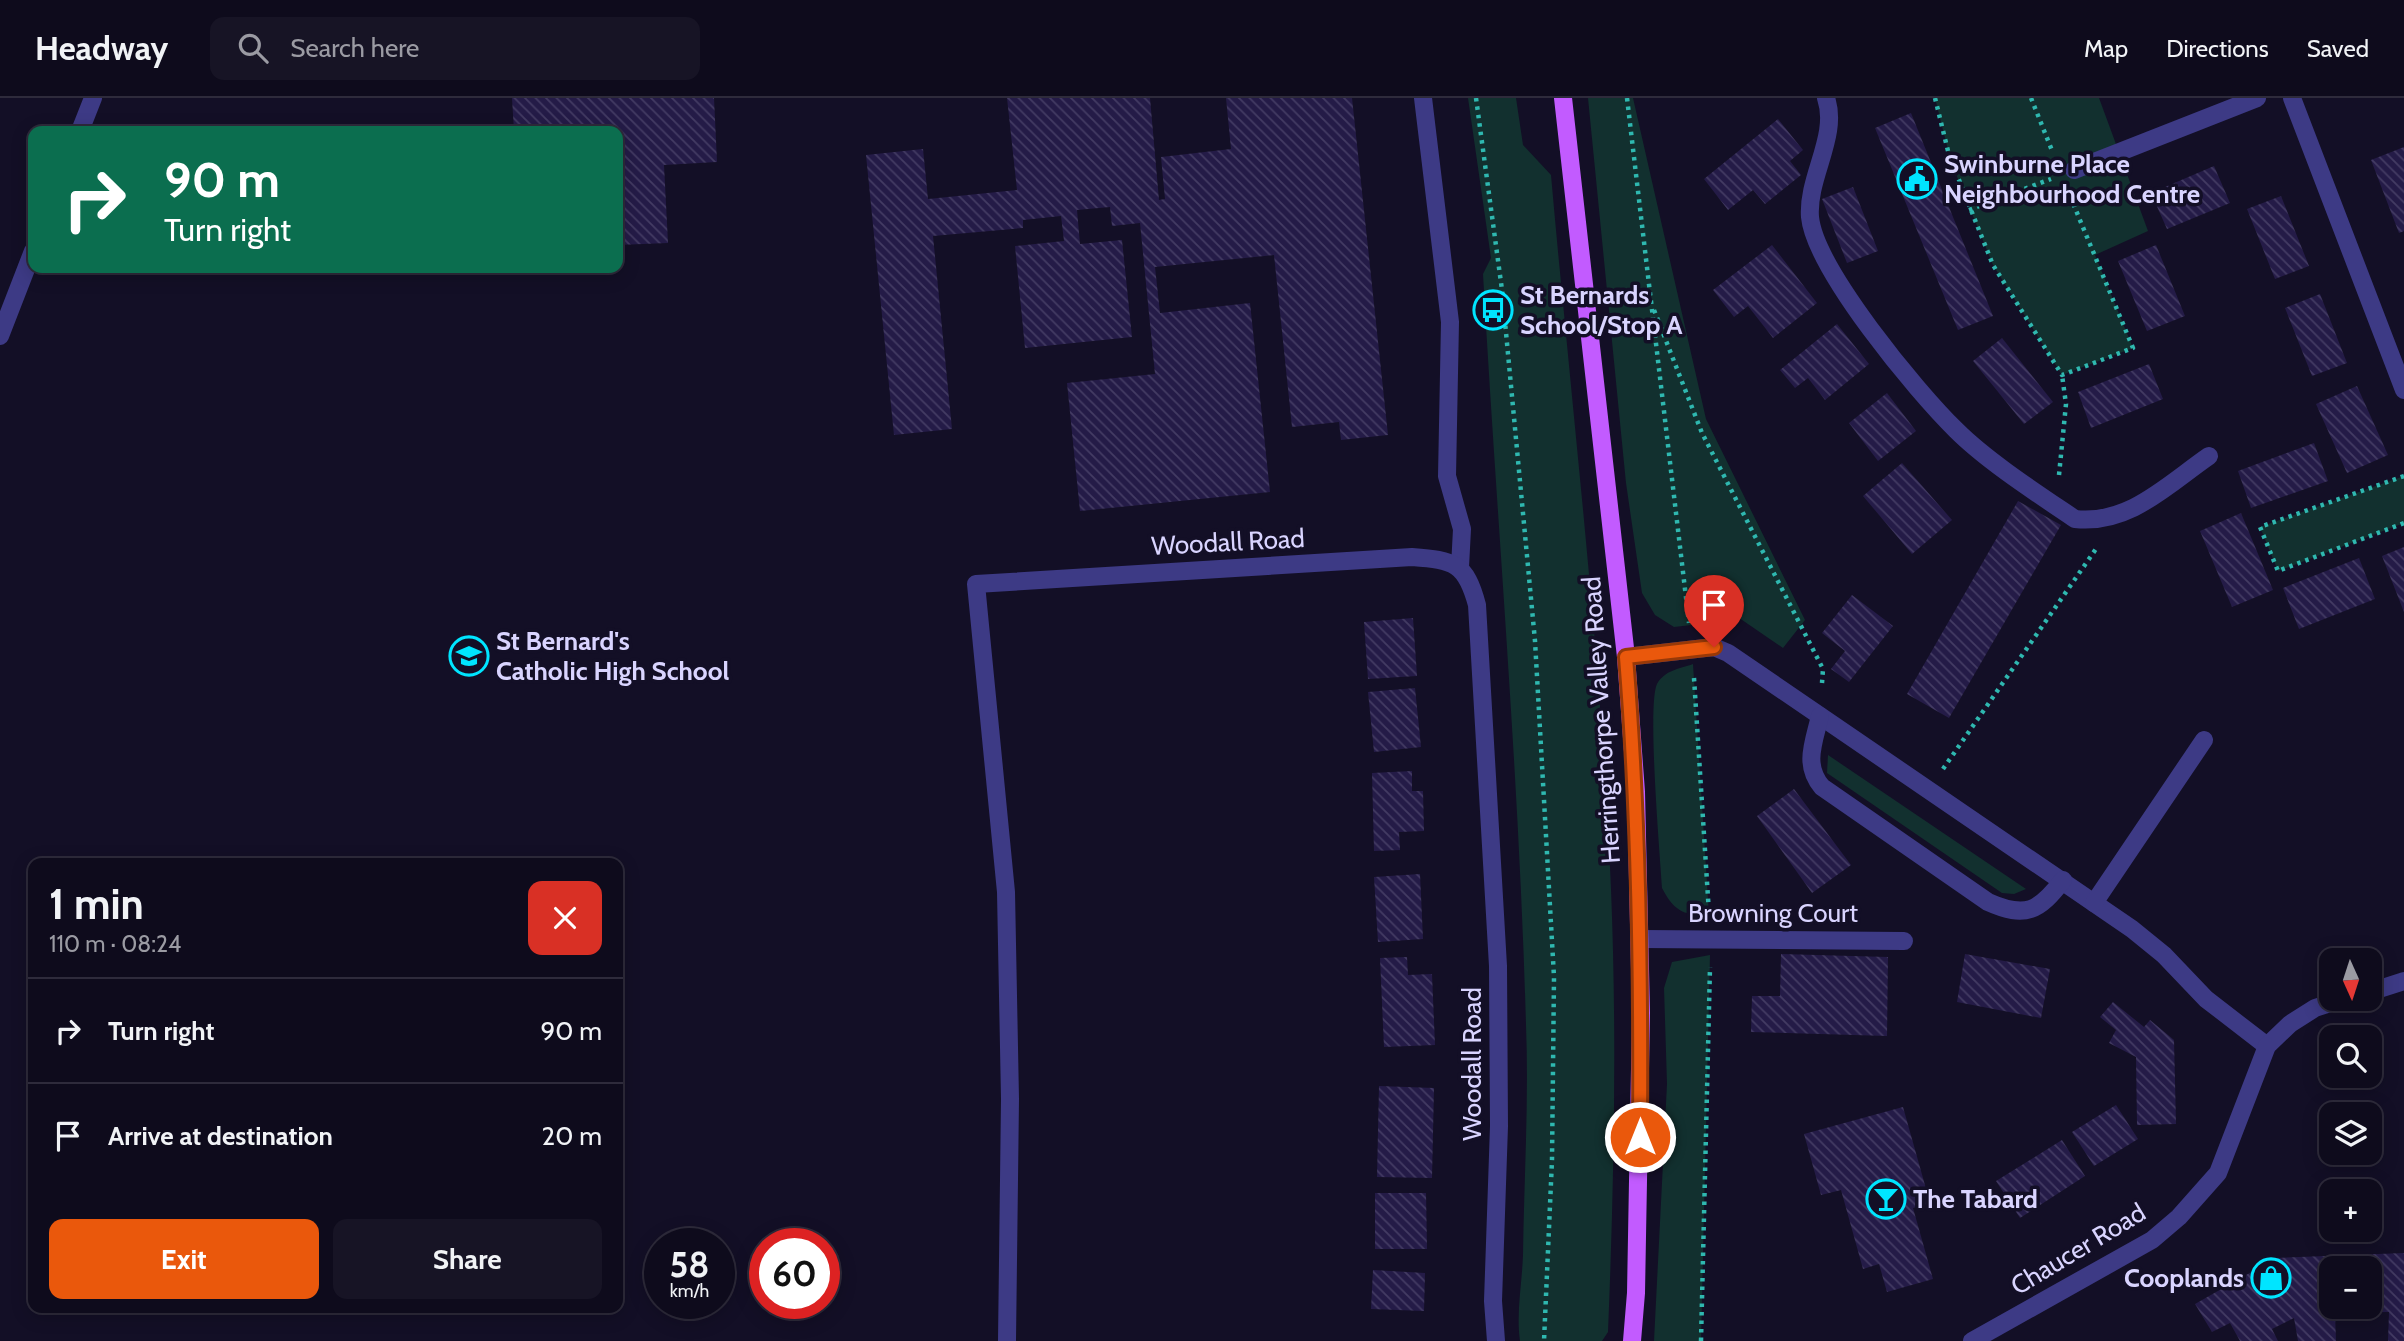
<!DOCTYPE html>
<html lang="en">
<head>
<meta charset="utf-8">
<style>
	:root { --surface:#0e0b1c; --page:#171425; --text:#f1f3f6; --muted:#9b9ba3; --line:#2e2b3b; --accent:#ea580c }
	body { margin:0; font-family:Cabin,sans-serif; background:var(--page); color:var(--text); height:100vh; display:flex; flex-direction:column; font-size:26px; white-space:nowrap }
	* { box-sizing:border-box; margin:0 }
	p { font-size:23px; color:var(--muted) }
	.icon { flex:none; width:38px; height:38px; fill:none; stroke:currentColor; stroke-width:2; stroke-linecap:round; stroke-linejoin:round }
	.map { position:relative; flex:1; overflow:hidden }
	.sheet { position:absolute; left:28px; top:760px; width:595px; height:455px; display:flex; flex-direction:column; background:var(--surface); border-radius:14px; box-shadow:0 4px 18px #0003,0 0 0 2px var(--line) }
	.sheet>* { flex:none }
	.top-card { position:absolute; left:28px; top:28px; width:595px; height:147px; border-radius:14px; box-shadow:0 4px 18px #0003,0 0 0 2px var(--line); background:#0b6e4f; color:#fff; overflow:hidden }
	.needle { width:46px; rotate:177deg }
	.fabs { position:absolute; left:2319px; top:850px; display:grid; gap:14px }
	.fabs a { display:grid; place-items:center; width:63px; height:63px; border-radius:14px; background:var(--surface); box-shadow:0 4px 18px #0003,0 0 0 2px var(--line); font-size:35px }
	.speed { position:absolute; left:644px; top:1130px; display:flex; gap:14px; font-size:35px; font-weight:700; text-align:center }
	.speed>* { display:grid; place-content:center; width:91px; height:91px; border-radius:50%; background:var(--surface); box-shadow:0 4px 18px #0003,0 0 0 2px var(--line); line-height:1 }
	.speed small { font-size:18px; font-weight:400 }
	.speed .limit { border:10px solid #d22; background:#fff; color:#111 }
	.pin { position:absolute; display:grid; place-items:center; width:60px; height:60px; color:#fff; margin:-72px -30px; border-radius:50% 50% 50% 0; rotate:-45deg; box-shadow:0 0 7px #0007 }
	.pin .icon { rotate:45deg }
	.me { position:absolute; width:77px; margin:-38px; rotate:0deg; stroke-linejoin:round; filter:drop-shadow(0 0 5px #0008) }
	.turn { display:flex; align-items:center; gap:24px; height:147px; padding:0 21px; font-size:32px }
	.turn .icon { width:91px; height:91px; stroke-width:2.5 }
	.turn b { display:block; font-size:49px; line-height:60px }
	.round { display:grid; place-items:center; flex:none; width:74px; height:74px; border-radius:14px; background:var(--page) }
	.summary { display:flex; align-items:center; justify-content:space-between; height:119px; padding:0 21px }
	h1 { font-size:42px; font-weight:800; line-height:52px }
	.primary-button { display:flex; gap:14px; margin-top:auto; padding:14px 21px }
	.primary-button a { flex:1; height:80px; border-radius:14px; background:var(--accent); color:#fff; font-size:28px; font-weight:800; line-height:80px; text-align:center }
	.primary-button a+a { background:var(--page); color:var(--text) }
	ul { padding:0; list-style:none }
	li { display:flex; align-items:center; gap:21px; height:105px; padding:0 21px; border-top:2px solid var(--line) }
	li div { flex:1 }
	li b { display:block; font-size:26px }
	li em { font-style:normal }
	header { display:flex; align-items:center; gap:42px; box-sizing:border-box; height:98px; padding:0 35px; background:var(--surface); border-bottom:2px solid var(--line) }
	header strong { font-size:33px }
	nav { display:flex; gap:38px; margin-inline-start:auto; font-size:24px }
	.search { width:490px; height:63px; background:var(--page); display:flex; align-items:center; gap:18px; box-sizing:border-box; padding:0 24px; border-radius:14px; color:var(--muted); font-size:26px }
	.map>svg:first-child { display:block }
</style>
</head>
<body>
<header>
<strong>Headway</strong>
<div class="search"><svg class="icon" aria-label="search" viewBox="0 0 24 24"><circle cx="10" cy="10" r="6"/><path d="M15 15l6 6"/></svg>Search here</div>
<nav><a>Map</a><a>Directions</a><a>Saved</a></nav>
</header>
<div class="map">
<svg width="2404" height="1243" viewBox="0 0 2404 1243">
	<defs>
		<pattern id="building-back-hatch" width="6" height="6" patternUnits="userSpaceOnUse" patternTransform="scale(1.75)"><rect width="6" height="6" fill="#241b47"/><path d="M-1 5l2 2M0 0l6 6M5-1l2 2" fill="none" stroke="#433b63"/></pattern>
	</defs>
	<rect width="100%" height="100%" fill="#130f26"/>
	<g fill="#12302f">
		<path d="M1468 0H1516L1523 47 1551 77C1572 315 1601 553 1611 791 1617 938 1614 1087 1608 1234L1602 1243H1520C1516 1215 1522 1186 1523 1157 1524 1081 1529 1003 1526 927 1519 676 1497 426 1483 176L1491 160Z"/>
		<path d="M1588 0H1633L1706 321 1805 522 1783 550 1713 502 1700 526 1674 529 1655 517 1642 495 1626 385Z"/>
		<path d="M1935 0H2099L2148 133 2095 157 2133 250 2062 277 1993 167 1951 64Z"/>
		<path d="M2404 378V425L2278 473 2260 429Z"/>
		<path d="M1693 566 1709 817C1684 818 1674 813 1662 790 1660 757 1647 607 1657 586 1665 572 1679 571 1693 566Z"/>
		<path d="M1828 657 2026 791 2014 796 2002 795 1827 675Z"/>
		<path d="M1710 857 1701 1243H1654L1667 986 1664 890 1672 864Z"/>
	</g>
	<g fill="url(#building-back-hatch)" fill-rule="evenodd">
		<path d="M512 0H714L717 64 664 67 668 145 618 147V33H514Z"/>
		<path d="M1007 0H1150L1159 102 1165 101 1161 59 1231 51 1226 0H1352L1388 337 1341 342 1339 324 1292 329 1274 157 1155 169 1160 215 1250 205 1270 394 1080 413 1067 285 1155 276 1140 125 1112 128 1110 109 1077 112 1080 146 1122 142 1132 239 1025 250 1015 148 1064 143 1061 118 1023 122V130L933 138 952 331 894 337 866 57 923 51 928 101 1017 92Z"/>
		<path d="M1911 15 1993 218 1958 232 1875 30Z"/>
		<path d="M1778 21 1803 52 1790 63 1801 77 1765 106 1753 92 1728 112 1704 81Z"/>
		<path d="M2404 49V133L2399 135 2371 62Z"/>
		<path d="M2214 68 2230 105 2167 131 2151 95Z"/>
		<path d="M1853 89 1878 153 1847 165 1822 101Z"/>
		<path d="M2281 98 2309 168 2275 181 2247 111Z"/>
		<path d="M1772 147 1817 205 1773 240 1748 208 1734 219 1713 192Z"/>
		<path d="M2156 147 2185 218 2147 233 2118 163Z"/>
		<path d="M2320 196 2347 265 2312 278 2285 210Z"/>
		<path d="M1837 226 1869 266 1825 302 1808 280 1795 290 1780 272Z"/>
		<path d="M2002 240 2053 304 2024 326 1973 263Z"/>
		<path d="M2149 266 2163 301 2091 330 2078 294Z"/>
		<path d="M2357 288 2388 357 2347 375 2316 306Z"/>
		<path d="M1887 295 1916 333 1878 363 1849 325Z"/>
		<path d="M2314 345 2328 383 2251 410 2238 373Z"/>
		<path d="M1902 365 1952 422 1912 456 1863 398Z"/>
		<path d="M2018 403 2061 427 1949 620 1907 596Z"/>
		<path d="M2241 415 2273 492 2232 509 2200 433Z"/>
		<path d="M2404 449V514L2382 458Z"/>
		<path d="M2359 460 2375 501 2299 531 2283 490Z"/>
		<path d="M1852 497 1893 528 1849 584 1831 571 1845 553 1822 535Z"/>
		<path d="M1413 520 1417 578 1368 581 1364 524Z"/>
		<path d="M1415 590 1421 649 1374 654 1368 594Z"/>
		<path d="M1412 673V693H1423L1424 733 1399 734 1400 752 1374 753 1372 675Z"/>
		<path d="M1794 691 1851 767 1812 795 1757 718Z"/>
		<path d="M1420 776 1423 841 1378 844 1374 779Z"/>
		<path d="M1781 856 1888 859 1887 938 1751 934 1752 898H1780Z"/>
		<path d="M1965 856 2050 871 2041 920 1957 904Z"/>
		<path d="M1407 859 1408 877 1432 876 1435 947 1384 949 1380 860Z"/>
		<path d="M2113 904 2144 929 2150 922 2174 942 2176 1026 2137 1027 2136 959 2109 945 2116 932 2100 919Z"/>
		<path d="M1379 988 1434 990 1432 1080 1377 1079Z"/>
		<path d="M2116 1007 2138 1041 2094 1068 2072 1034Z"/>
		<path d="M1903 1009 1930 1105 1913 1110 1933 1181 1887 1194 1879 1166 1863 1171 1841 1092 1821 1097 1804 1036Z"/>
		<path d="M2062 1042 2085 1078 2020 1120 1996 1083Z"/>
		<path d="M1375 1095H1426L1427 1151H1375Z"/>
		<path d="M2404 1155V1243H2388L2389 1214 2335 1215 2336 1243H2298L2294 1220 2272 1231 2278 1243H2240L2230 1225 2212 1234 2195 1206 2276 1160ZM2331 1171H2370V1209H2331Z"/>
		<path d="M1373 1172 1425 1175 1424 1213 1371 1211Z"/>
	</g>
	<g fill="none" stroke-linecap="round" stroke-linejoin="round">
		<g stroke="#2fb8b0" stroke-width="4.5" stroke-dasharray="3.5 5" stroke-linecap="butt">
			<path d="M1476 0 1502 192 1535 543 1554 879 1552 1062 1544 1243"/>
			<path d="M1627 0 1689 525"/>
			<path d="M1935 0 1949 57 1993 167 2062 277 2133 250 2070 98"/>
			<path d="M2031 0 2053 55"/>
			<path d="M1969 112 2051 81"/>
			<path d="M1654 212 1702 335 1823 571 1822 585"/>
			<path d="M2059 377 2066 306 2062 277"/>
			<path d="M2404 378 2260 429 2278 473 2404 425"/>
			<path d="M1694 580 1709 815"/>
			<path d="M1943 671 2098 448"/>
			<path d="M1701 1243 1710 869"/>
		</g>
		<g stroke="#3d3a85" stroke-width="18">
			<path d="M1423 0 1450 224 1447 378 1462 431 1460 469"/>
			<path d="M1826 0C1839 38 1807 79 1810 119 1815 171 1917 294 1956 332 1987 363 2038 396 2075 421 2129 427 2167 387 2209 358"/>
			<path d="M2292 0 2404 292"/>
			<path d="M80 33 93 0"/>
			<path d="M2074 72 2257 0"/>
			<path d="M0 238 33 153"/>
			<path d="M1626 559 1714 549 1728 555 2132 831 2164 857 2206 901 2267 948"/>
			<path d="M1820 618C1814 644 1803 667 1822 689L1988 804C2026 821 2039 813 2063 782"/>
			<path d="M2094 805 2204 642"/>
			<path d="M1641 841 1904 843"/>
			<path d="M2370 894 2404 883"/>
			<path d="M1007 1243 1010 1001 1006 794 976 486 1412 459C1454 462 1466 465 1477 507L1498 868 1499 1028 1493 1203 1496 1243"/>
			<path d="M1972 1243 2152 1142 2179 1119 2218 1075 2267 948 2290 926 2315 910 2343 901"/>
		</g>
		<path stroke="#c25bff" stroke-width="18" d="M1563 0 1626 559 1636 694 1641 915 1636 1195 1632 1243"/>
	</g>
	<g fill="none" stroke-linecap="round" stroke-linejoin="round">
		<g stroke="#983908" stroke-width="18">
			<path id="route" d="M1640 1039C1641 878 1639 719 1626 559L1714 549"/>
		</g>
		<use href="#route" stroke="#ea580c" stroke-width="12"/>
	</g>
	<defs>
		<g id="civic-ring" transform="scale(2.0125)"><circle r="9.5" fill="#130f26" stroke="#00e5ff" stroke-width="1.5"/><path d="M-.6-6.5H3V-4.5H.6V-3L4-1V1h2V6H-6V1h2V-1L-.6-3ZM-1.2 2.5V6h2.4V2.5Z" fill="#00e5ff"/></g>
		<g id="bus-ring" transform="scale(2.0125)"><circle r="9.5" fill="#130f26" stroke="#00e5ff" stroke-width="1.5"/><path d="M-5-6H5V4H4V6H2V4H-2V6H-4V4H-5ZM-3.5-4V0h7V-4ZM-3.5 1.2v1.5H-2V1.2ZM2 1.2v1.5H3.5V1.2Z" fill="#00e5ff"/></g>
		<g id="school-ring" transform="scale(2.0125)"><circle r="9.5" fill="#130f26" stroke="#00e5ff" stroke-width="1.5"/><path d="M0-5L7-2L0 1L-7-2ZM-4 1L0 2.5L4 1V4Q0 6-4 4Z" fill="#00e5ff"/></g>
		<g id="bar-ring" transform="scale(2.0125)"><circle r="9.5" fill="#130f26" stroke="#00e5ff" stroke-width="1.5"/><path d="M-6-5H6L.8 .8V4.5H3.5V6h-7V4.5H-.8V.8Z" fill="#00e5ff"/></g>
		<g id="shop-ring" transform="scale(2.0125)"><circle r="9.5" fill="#130f26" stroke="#00e5ff" stroke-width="1.5"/><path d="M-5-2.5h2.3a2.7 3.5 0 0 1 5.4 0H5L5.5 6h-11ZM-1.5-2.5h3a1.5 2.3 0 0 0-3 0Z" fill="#00e5ff"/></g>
	</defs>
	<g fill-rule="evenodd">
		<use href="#civic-ring" x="1917" y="81"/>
		<use href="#bus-ring" x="1493" y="212"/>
		<use href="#school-ring" x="469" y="558"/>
		<use href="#bar-ring" x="1886" y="1101"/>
		<use href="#shop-ring" x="2271" y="1180"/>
	</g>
	<g text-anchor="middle" stroke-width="7" stroke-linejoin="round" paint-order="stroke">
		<g font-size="26" font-weight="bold" fill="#d9d4ff" stroke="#130f26" text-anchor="start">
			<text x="1944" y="75">Swinburne Place<tspan x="1944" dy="30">Neighbourhood Centre</tspan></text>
			<text x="1520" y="206">St Bernards<tspan x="1520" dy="30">School/Stop A</tspan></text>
			<text x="496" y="552">St Bernard's<tspan x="496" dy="30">Catholic High School</tspan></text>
			<text x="1913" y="1110">The Tabard</text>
			<text x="2244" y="1189" text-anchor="end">Cooplands</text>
		</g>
		<g font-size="26" fill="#d9d4ff" stroke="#130f26">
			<text transform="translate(1228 444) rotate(-3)" y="9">Woodall Road</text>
			<text transform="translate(1601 622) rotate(-94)" y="9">Herringthorpe Valley Road</text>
			<text x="1773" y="824">Browning Court</text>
			<text transform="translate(1472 966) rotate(-90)" y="9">Woodall Road</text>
			<text transform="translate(2078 1151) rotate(-31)" y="9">Chaucer Road</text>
		</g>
	</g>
</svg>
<div class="fabs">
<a><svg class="needle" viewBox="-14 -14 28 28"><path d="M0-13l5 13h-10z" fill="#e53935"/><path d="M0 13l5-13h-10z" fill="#9b9ba3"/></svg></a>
<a><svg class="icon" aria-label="search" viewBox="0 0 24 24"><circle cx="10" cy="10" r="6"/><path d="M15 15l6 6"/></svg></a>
<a><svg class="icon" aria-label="layers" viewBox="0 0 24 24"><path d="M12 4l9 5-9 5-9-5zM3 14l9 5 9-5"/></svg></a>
<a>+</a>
<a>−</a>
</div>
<div class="speed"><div>58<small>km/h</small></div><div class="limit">60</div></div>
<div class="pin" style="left:1714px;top:549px;background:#d93025"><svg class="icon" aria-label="arrive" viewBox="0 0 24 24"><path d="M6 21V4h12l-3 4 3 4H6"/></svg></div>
<svg class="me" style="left:1640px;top:1039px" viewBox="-20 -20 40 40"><circle r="17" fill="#ea580c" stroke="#fff" stroke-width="3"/><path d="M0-11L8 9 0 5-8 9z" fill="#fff"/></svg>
<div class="top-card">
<div class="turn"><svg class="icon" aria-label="right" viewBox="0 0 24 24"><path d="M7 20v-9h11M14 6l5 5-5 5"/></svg><div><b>90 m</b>Turn right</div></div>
</div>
<section class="sheet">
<div class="summary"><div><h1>1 min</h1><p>110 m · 08:24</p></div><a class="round" style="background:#d93025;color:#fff"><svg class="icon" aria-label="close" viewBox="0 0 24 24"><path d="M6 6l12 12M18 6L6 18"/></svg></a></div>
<ul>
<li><svg class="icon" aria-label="right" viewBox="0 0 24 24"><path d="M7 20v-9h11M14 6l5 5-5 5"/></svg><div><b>Turn right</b></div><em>90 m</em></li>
<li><svg class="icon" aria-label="arrive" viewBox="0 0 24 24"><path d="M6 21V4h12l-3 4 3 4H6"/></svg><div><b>Arrive at destination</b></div><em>20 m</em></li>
</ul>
<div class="primary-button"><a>Exit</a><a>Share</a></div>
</section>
</div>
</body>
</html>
